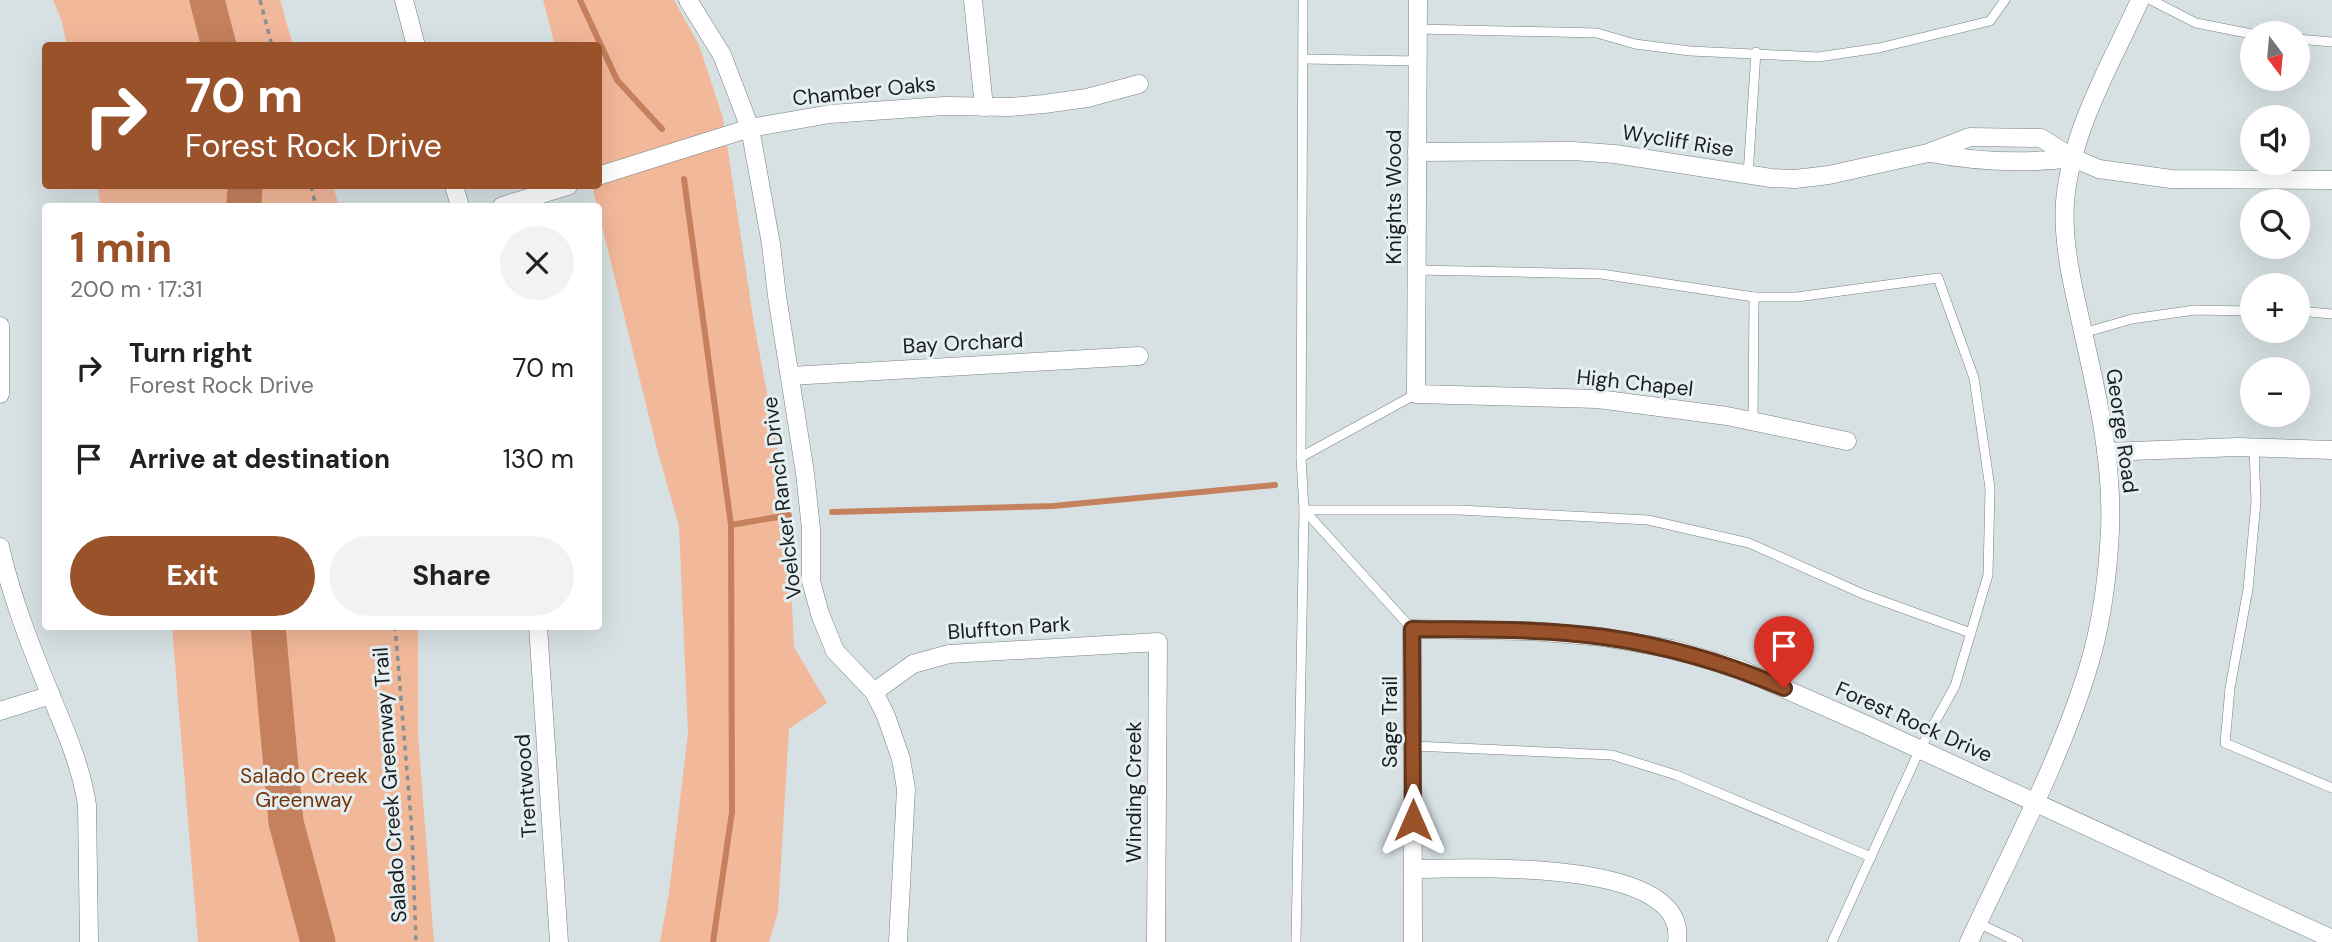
<!DOCTYPE html>
<html lang="en">
<head>
<meta charset="utf-8">
<style>
	:root { --surface:#fff; --page:#f2f2f2; --text:#202124; --muted:#757577; --accent:#99522a }
	body { margin:0; font-family:"DM Sans",sans-serif; background:var(--page); color:var(--text); height:100vh; display:flex; flex-direction:column; font-size:26px; white-space:nowrap }
	* { box-sizing:border-box; margin:0 }
	p { font-size:23px; color:var(--muted) }
	.icon { flex:none; width:38px; height:38px; fill:none; stroke:currentColor; stroke-width:2; stroke-linecap:round; stroke-linejoin:round }
	.map { position:relative; flex:1; overflow:hidden }
	.side { position:absolute; left:42px; top:203px; width:560px; height:427px; display:flex; flex-direction:column; background:var(--surface); border-radius:7px; box-shadow:0 7px 28px #0002 }
	.side>* { flex:none }
	.banner { position:absolute; left:42px; top:42px; width:560px; height:147px; border-radius:7px; box-shadow:0 7px 28px #0002; background:#99522a; color:#fff; overflow:hidden }
	.needle { width:46px; rotate:164deg }
	.controls { position:absolute; left:2240px; top:21px; display:grid; gap:14px }
	.controls a { display:grid; place-items:center; width:70px; height:70px; border-radius:50%; background:var(--surface); box-shadow:0 7px 28px #0002; font-size:35px }
	.pin { position:absolute; display:grid; place-items:center; width:60px; height:60px; color:#fff; margin:-72px -30px; border-radius:50% 50% 50% 0; rotate:-45deg; box-shadow:0 0 7px #0007 }
	.pin .icon { rotate:45deg }
	.me { position:absolute; width:77px; margin:-38px; rotate:0deg; stroke-linejoin:round; filter:drop-shadow(0 0 5px #0008) }
	.turn { display:flex; align-items:center; gap:24px; height:147px; padding:0 28px; font-size:32px }
	.turn .icon { width:91px; height:91px; stroke-width:2.5 }
	.turn b { display:block; font-size:49px; line-height:60px }
	.round { display:grid; place-items:center; flex:none; width:74px; height:74px; border-radius:37px; background:var(--page) }
	.head { display:flex; align-items:center; justify-content:space-between; height:119px; padding:0 28px }
	h1 { font-size:42px; font-weight:700; line-height:52px; color:var(--accent) }
	.button { display:flex; gap:14px; margin-top:auto; padding:14px 28px }
	.button a { flex:1; height:80px; border-radius:42px; background:var(--accent); color:#fff; font-size:28px; font-weight:700; line-height:80px; text-align:center }
	.button a+a { background:var(--page); color:var(--text) }
	ul { padding:0; list-style:none }
	li { display:flex; align-items:center; gap:21px; height:91px; padding:0 28px }
	li div { flex:1 }
	li b { display:block; font-size:26px }
	li em { font-style:normal }
	.map>svg:first-child { display:block }
</style>
</head>
<body>
<div class="map">
<svg width="2332" height="942" viewBox="0 0 2332 942">
	<rect width="100%" height="100%" fill="#d7e1e4"/>
	<g fill="#f2b89a">
		<path d="M53 0H280L293 45H67L61 19Z"/>
		<path d="M543 0H674L699 45 723 118 754 324 787 500 794 647 827 703 789 729 778 912 769 942H660L669 893 688 733 679 526 657 449 592 186H598V46L555 45Z"/>
		<path d="M97 186H333L339 206H101Z"/>
		<path d="M172 627H418V735L434 942H198Z"/>
	</g>
	<g fill="none" stroke-linecap="round" stroke-linejoin="round">
		<g stroke="#c5815d" stroke-width="6">
			<path d="M580 0 617 80 662 129"/>
			<path d="M684 179 731 525 732 812 713 942"/>
			<path d="M832 512 1053 506 1275 485"/>
			<path d="M731 525 789 515"/>
		</g>
		<g stroke="#c5815d" stroke-width="35">
			<path d="M207 0 219 46"/>
			<path d="M244 206 245 186"/>
			<path d="M268 626 286 822 318 942"/>
		</g>
		<g stroke="#778082" stroke-width="10">
			<g id="lane">
				<path d="M1303 0 1301 457 1304 510H1459L1648 520 1749 543 1863 594 1971 633"/>
				<path d="M2151 0 2196 23 2252 34"/>
				<path d="M1418 29 1597 33 1635 44 1690 51 1818 57 1879 48 1990 21 2005 0"/>
				<path d="M2298 39 2332 42"/>
				<path d="M1304 59 1417 61"/>
				<path d="M1748 175 1756 52"/>
				<path d="M1417 270 1601 274 1754 297H1797L1938 278 1974 378 1990 488 1988 575 1955 686 1920 749 1832 942"/>
				<path d="M2298 311 2332 314"/>
				<path d="M2083 333 2132 319 2195 310 2252 311"/>
				<path d="M1753 422 1754 297"/>
				<path d="M2254 447 2256 502 2248 589 2230 688 2225 743 2332 788"/>
				<path d="M1301 457 1416 394"/>
				<path d="M1413 746 1612 755 1676 775 1871 857"/>
				<path d="M1978 923 2018 942"/>
				<path d="M1296 942 1304 510 1412 629"/>
			</g>
		</g>
		<g stroke="#778082" stroke-width="19">
			<g id="street">
				<path d="M404 0 416 46"/>
				<path d="M688 0 722 55 750 128 771 244 777 296 805 473 811 529V581L820 614 835 651 874 692 886 716 901 759 906 789 898 942"/>
				<path d="M973 0 984 107"/>
				<path d="M1418 0 1416 394 1598 399 1727 416 1847 441"/>
				<path d="M1417 152 1573 151 1615 154 1771 178 1795 179 1829 175 1928 153 1970 137 2041 138 2073 158 2099 169 2171 179 2332 180"/>
				<path d="M1930 153C1978 162 2024 164 2073 158"/>
				<path d="M598 176 750 128 830 114 944 106 1010 107 1044 104 1087 98 1139 84"/>
				<path d="M454 186 460 206"/>
				<path d="M502 206 568 186"/>
				<path d="M0 326V394"/>
				<path d="M790 376 1139 356"/>
				<path d="M2106 452 2238 447 2332 450"/>
				<path d="M0 547C12 599 31 647 51 696 66 732 81 766 87 805L89 942"/>
				<path d="M538 626 559 942"/>
				<path d="M874 692 913 664 949 654 1158 642 1156 942"/>
				<path d="M0 711 51 695"/>
				<path d="M1413 869C1465 869 1689 856 1677 942"/>
				<path d="M1413 942 1412 629 1531 631 1602 637 1672 649 1740 669 1871 727 2332 939"/>
				<path d="M1969 942C2012 849 2066 750 2093 651 2103 612 2108 570 2110 531 2113 463 2098 398 2083 332 2074 290 2062 246 2065 202 2071 130 2111 64 2140 0"/>
			</g>
		</g>
		<g stroke="#899092" stroke-width="3.5" stroke-dasharray="5 5" stroke-linecap="butt">
			<path d="M260 0 272 46"/>
			<path d="M311 186 316 206"/>
			<path d="M395 626 412 832 416 942"/>
		</g>
		<use href="#lane" stroke="#fff" stroke-width="9"/>
		<use href="#street" stroke="#fff" stroke-width="18"/>
	</g>
	<g fill="none" stroke-linecap="round" stroke-linejoin="round">
		<g stroke="#63351b" stroke-width="18">
			<path id="route" d="M1413 820 1412 629C1476 630 1541 628 1604 637 1667 646 1726 663 1784 688"/>
		</g>
		<use href="#route" stroke="#99522a" stroke-width="12"/>
	</g>
	<g text-anchor="middle" stroke-width="6" stroke-linejoin="round" paint-order="stroke">
		<g font-size="21" fill="#1a1d1e" stroke="#e5eef1">
			<text transform="translate(864 91) rotate(-6)" y="7">Chamber Oaks</text>
			<text transform="translate(1678 141) rotate(9)" y="7">Wycliff Rise</text>
			<text transform="translate(1394 197) rotate(-90)" y="7">Knights Wood</text>
			<text transform="translate(963 343) rotate(-3)" y="7">Bay Orchard</text>
			<text transform="translate(1635 383) rotate(6)" y="7">High Chapel</text>
			<text transform="translate(2122 431) rotate(82)" y="7">George Road</text>
			<text transform="translate(782 498) rotate(-97)" y="7">Voelcker Ranch Drive</text>
			<text transform="translate(1009 628) rotate(-4)" y="7">Bluffton Park</text>
			<text transform="translate(1390 722) rotate(-90)" y="7">Sage Trail</text>
			<text transform="translate(1914 722) rotate(24)" y="7">Forest Rock Drive</text>
			<text transform="translate(390 785) rotate(-94)" y="7">Salado Creek Greenway Trail</text>
			<text transform="translate(526 786) rotate(-94)" y="7">Trentwood</text>
			<text transform="translate(1134 792) rotate(-90)" y="7">Winding Creek</text>
		</g>
		<g font-size="21" fill="#733309" stroke="#e5eef1">
			<text x="304" y="783">Salado Creek<tspan x="304" dy="24">Greenway</tspan></text>
		</g>
	</g>
</svg>
<div class="controls">
<a><svg class="needle" viewBox="-14 -14 28 28"><path d="M0-13l5 13h-10z" fill="#e53935"/><path d="M0 13l5-13h-10z" fill="#757577"/></svg></a>
<a><svg class="icon" aria-label="sound" viewBox="0 0 24 24"><path d="M4 9h4l5-4v14l-5-4H4zM17 9q2 3 0 6"/></svg></a>
<a><svg class="icon" aria-label="search" viewBox="0 0 24 24"><circle cx="10" cy="10" r="6"/><path d="M15 15l6 6"/></svg></a>
<a>+</a>
<a>−</a>
</div>
<div class="pin" style="left:1784px;top:688px;background:#d93025"><svg class="icon" aria-label="arrive" viewBox="0 0 24 24"><path d="M6 21V4h12l-3 4 3 4H6"/></svg></div>
<svg class="me" style="left:1413px;top:820px" viewBox="-20 -20 40 40"><path d="M0-17L14 15 0 8-14 15z" fill="#99522a" stroke="#fff" stroke-width="4"/></svg>
<div class="banner">
<div class="turn"><svg class="icon" aria-label="right" viewBox="0 0 24 24"><path d="M7 20v-9h11M14 6l5 5-5 5"/></svg><div><b>70 m</b>Forest Rock Drive</div></div>
</div>
<section class="side">
<div class="head"><div><h1>1 min</h1><p>200 m · 17:31</p></div><a class="round"><svg class="icon" aria-label="close" viewBox="0 0 24 24"><path d="M6 6l12 12M18 6L6 18"/></svg></a></div>
<ul>
<li><svg class="icon" aria-label="right" viewBox="0 0 24 24"><path d="M7 20v-9h11M14 6l5 5-5 5"/></svg><div><b>Turn right</b><p>Forest Rock Drive</p></div><em>70 m</em></li>
<li><svg class="icon" aria-label="arrive" viewBox="0 0 24 24"><path d="M6 21V4h12l-3 4 3 4H6"/></svg><div><b>Arrive at destination</b></div><em>130 m</em></li>
</ul>
<div class="button"><a>Exit</a><a>Share</a></div>
</section>
</div>
</body>
</html>
